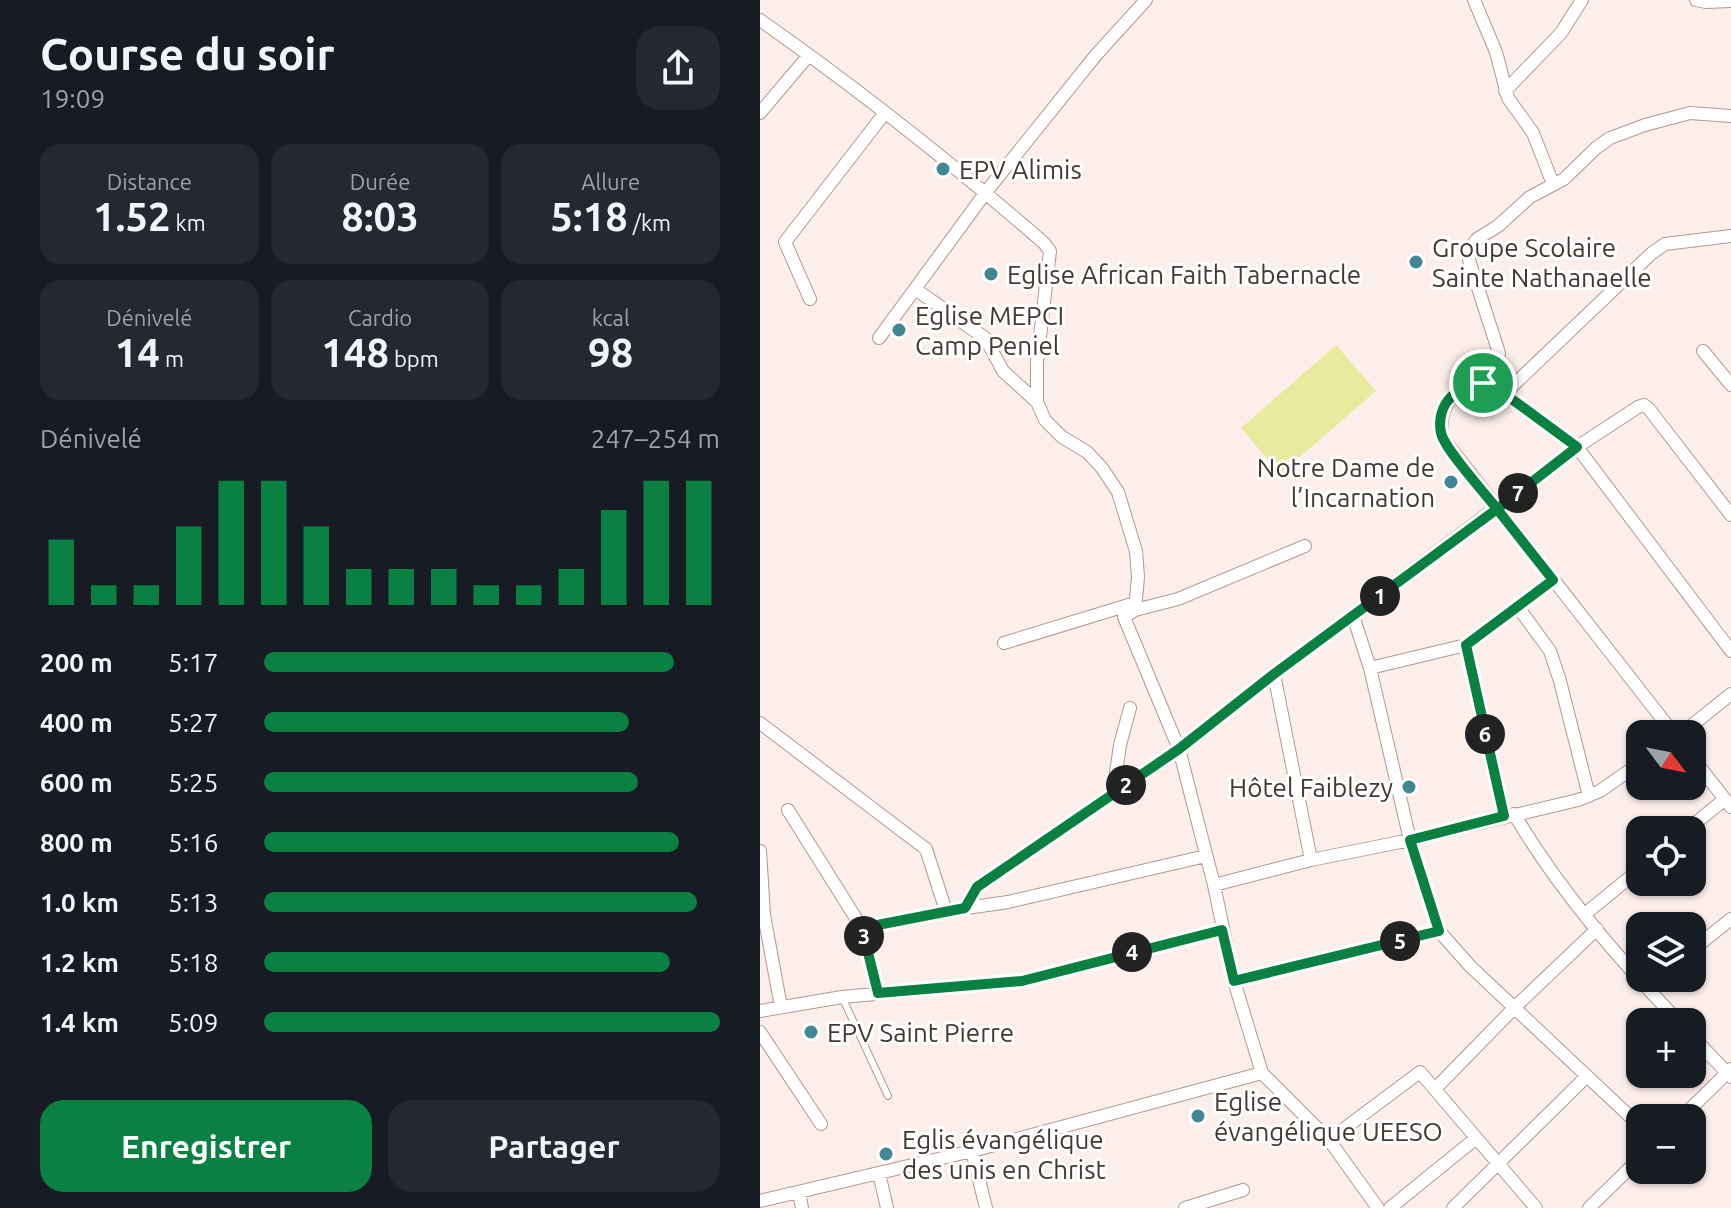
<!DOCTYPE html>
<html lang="fr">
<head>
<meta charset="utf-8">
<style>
	:root { --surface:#171b24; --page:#242831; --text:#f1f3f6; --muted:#9ea1a6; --accent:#0b8043 }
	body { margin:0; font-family:Ubuntu,sans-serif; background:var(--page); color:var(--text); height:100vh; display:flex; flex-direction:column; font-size:30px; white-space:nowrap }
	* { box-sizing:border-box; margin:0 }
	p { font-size:26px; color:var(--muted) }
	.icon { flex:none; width:44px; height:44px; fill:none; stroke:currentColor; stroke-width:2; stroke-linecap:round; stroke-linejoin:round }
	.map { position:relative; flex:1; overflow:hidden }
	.drawer { display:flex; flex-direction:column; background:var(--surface); width:760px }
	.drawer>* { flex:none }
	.needle { width:52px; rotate:122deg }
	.buttons { position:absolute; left:866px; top:720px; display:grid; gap:16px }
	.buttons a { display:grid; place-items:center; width:80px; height:80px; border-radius:16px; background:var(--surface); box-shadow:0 2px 6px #0004; font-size:40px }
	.pin { position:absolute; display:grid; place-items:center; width:68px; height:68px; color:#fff; margin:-34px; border:4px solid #fff; border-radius:50%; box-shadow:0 2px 8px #0007 }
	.km { position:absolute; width:40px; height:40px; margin:-20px; border-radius:50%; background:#222; color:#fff; font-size:22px; line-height:40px; text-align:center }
	.round { display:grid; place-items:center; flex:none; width:84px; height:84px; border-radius:24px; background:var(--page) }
	.summary { display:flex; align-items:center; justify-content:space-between; height:136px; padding:0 40px }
	h1 { font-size:44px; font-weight:700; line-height:60px }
	.stats { display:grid; grid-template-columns:repeat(3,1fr); gap:12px; height:136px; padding:8px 40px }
	.stats div { display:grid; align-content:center; border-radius:20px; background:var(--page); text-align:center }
	.stats b { font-size:40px; font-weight:700 }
	.stats small { font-size:22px; font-weight:400 }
	.stats p { font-size:22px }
	.chart { height:224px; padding:16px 40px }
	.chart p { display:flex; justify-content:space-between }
	.chart svg { width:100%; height:144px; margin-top:8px; stroke:var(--accent); stroke-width:6 }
	.action { display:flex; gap:16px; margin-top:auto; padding:16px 40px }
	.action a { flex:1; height:92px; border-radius:24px; background:var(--accent); color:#fff; font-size:32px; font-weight:700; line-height:92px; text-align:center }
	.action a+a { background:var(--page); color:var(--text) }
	ul { padding:0 40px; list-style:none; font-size:26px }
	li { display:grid; grid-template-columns:128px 96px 1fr; align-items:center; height:60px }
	li i { height:20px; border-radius:10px; background:var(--accent) }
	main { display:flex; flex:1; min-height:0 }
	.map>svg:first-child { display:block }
</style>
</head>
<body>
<main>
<section class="drawer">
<div class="summary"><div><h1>Course du soir</h1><p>19:09</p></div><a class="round"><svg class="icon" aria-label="share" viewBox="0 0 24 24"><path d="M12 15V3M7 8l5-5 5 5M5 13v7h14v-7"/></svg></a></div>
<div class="stats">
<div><p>Distance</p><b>1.52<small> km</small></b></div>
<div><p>Durée</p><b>8:03</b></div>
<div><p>Allure</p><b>5:18<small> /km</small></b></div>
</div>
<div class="stats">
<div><p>Dénivelé</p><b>14<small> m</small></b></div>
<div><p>Cardio</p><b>148<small> bpm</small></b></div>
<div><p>kcal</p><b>98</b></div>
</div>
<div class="chart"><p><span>Dénivelé</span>247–254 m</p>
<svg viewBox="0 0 160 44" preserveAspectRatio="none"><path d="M5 44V24M15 44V38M25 44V38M35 44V20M45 44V6M55 44V6M65 44V20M75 44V33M85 44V33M95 44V33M105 44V38M115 44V38M125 44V33M135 44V15M145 44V6M155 44V6"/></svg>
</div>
<ul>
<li><b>200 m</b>5:17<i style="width:90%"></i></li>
<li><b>400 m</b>5:27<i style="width:80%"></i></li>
<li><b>600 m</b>5:25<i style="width:82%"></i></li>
<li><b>800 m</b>5:16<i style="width:91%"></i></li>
<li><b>1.0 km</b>5:13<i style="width:95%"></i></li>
<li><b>1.2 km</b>5:18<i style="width:89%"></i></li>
<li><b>1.4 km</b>5:09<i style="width:100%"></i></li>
</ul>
<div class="action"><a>Enregistrer</a><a>Partager</a></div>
</section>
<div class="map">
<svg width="971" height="1208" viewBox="0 0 971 1208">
	<rect width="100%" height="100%" fill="#fcefeb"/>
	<!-- green -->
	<path fill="#eaea9f" d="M576 345 616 391 520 474 481 428Z"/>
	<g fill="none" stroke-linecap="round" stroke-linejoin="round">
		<defs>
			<path id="service" d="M82 997 128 1096"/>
			<path id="minor" d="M714 0 736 52 748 98 773 133 793 184
				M936 0 946 2 971 1
				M0 20C98 89 193 164 284 243L290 251 277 362V402
				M745 91 801 33 822 0
				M0 113 49 55
				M155 289 225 338 243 371 277 402 285 420 302 437 327 452 342 468 358 492 376 551 378 577 375 610
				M50 299 25 242 124 114
				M119 338 226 192 336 55 386 0
				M943 351 971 385
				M723 383 739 353 709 260 710 249 717 239 738 226 770 197 804 179 836 148 850 138 885 125 930 113 971 116
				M744 394 892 253 905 244 971 236
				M545 546 418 599 375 610 364 617 419 749 454 885 474 981 502 1073 569 1140 618 1208
				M758 607 790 651 800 681 829 796
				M244 643 375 603
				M706 645 744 816
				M610 668 706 645 793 580
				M514 674 551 860
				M0 723 166 849 186 911
				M914 734 682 437C678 407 693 387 723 383L753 400 817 447 971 651
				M921 734 971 694
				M932 757 971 807
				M353 794 360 745 370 708
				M28 810 102 928
				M754 814C799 890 858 958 919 1022
				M927 830 965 799
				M0 851 4 915 21 1007
				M454 885 551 860 650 840 818 800 840 791 880 763
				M205 908 217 887 419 749 514 674 817 447 878 407 884 405 889 409 971 515
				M825 914 880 869
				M679 931 710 966 880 1126
				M932 950 971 919
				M474 981 679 931 650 840 610 668 593 616
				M118 993 102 928 186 911 248 902 446 856
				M0 1011 82 997 262 981 462 930
				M0 1032 61 1124
				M932 1036 971 1077
				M675 1089 755 1007 837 929
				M921 1118 971 1069
				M569 1140 660 1072 776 1208
				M212 1151 226 1208
				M119 1173 127 1208
				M39 1192 42 1208
				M0 1201 212 1151 502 1073
				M425 1208 483 1190
				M630 1208 715 1139
				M693 1208 827 1076
				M829 1208 880 1158"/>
		</defs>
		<!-- service casing -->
		<use href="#service" stroke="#b4988f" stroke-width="8"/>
		<!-- minor casing -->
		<use href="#minor" stroke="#b4988f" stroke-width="14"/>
		<!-- service -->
		<use href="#service" stroke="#fff" stroke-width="6"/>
		<!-- minor -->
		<use href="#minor" stroke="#fff" stroke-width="12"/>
	</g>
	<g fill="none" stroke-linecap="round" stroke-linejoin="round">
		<defs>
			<path id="route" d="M723 383C708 385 695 390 686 403 680 413 679 423 681 433 685 450 725 493 737 509L514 674 419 749 217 887 205 908 102 928 118 993 262 981 462 930 474 981 679 931 650 840 744 816 706 645 793 580 737 509 817 447 753 400 723 383"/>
		</defs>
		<!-- route casing -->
		<use href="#route" stroke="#fff" stroke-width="16"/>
		<!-- route -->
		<use href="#route" stroke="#0b8043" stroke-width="10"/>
	</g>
	<!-- markers -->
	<g fill="#428795" stroke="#fff" stroke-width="3">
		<circle cx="183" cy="169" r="8"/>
		<circle cx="656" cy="262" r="8"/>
		<circle cx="231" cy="274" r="8"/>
		<circle cx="139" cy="330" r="8"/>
		<circle cx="691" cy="482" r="8"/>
		<circle cx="649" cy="787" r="8"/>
		<circle cx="51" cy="1032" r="8"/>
		<circle cx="438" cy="1116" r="8"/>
		<circle cx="126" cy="1154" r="8"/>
	</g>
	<g text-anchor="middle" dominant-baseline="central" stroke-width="6" stroke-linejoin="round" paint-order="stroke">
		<!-- poi labels -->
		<g font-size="26" fill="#443835" stroke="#fff" text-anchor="start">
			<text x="199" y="169">EPV Alimis</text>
			<text x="672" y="247">Groupe Scolaire<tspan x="672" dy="30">Sainte Nathanaelle</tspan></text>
			<text x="247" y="274">Eglise African Faith Tabernacle</text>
			<text x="155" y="315">Eglise MEPCI<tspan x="155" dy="30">Camp Peniel</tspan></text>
			<text x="675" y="467" text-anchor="end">Notre Dame de<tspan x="675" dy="30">l’Incarnation</tspan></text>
			<text x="633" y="787" text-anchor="end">Hôtel Faiblezy</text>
			<text x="67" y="1032">EPV Saint Pierre</text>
			<text x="454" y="1101">Eglise<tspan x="454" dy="30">évangélique UEESO</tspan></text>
			<text x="142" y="1139">Eglis évangélique<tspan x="142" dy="30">des unis en Christ</tspan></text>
		</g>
	</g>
</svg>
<div class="buttons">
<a><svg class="needle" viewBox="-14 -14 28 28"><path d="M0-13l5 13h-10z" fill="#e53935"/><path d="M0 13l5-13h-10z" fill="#9ea1a6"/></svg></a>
<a><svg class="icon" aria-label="locate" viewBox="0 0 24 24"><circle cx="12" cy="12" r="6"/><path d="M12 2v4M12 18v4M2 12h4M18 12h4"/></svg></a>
<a><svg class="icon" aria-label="layers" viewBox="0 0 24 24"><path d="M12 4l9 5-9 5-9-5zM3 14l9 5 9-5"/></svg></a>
<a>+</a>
<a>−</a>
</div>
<div class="pin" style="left:723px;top:383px;background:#1e9e55"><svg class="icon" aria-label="arrive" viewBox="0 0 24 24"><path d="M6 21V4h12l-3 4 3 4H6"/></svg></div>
<b class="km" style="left:620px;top:596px">1</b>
<b class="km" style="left:366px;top:785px">2</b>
<b class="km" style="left:104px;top:936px">3</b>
<b class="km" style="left:372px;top:952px">4</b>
<b class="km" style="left:640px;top:941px">5</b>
<b class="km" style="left:725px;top:734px">6</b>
<b class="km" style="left:758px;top:493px">7</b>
</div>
</main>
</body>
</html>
